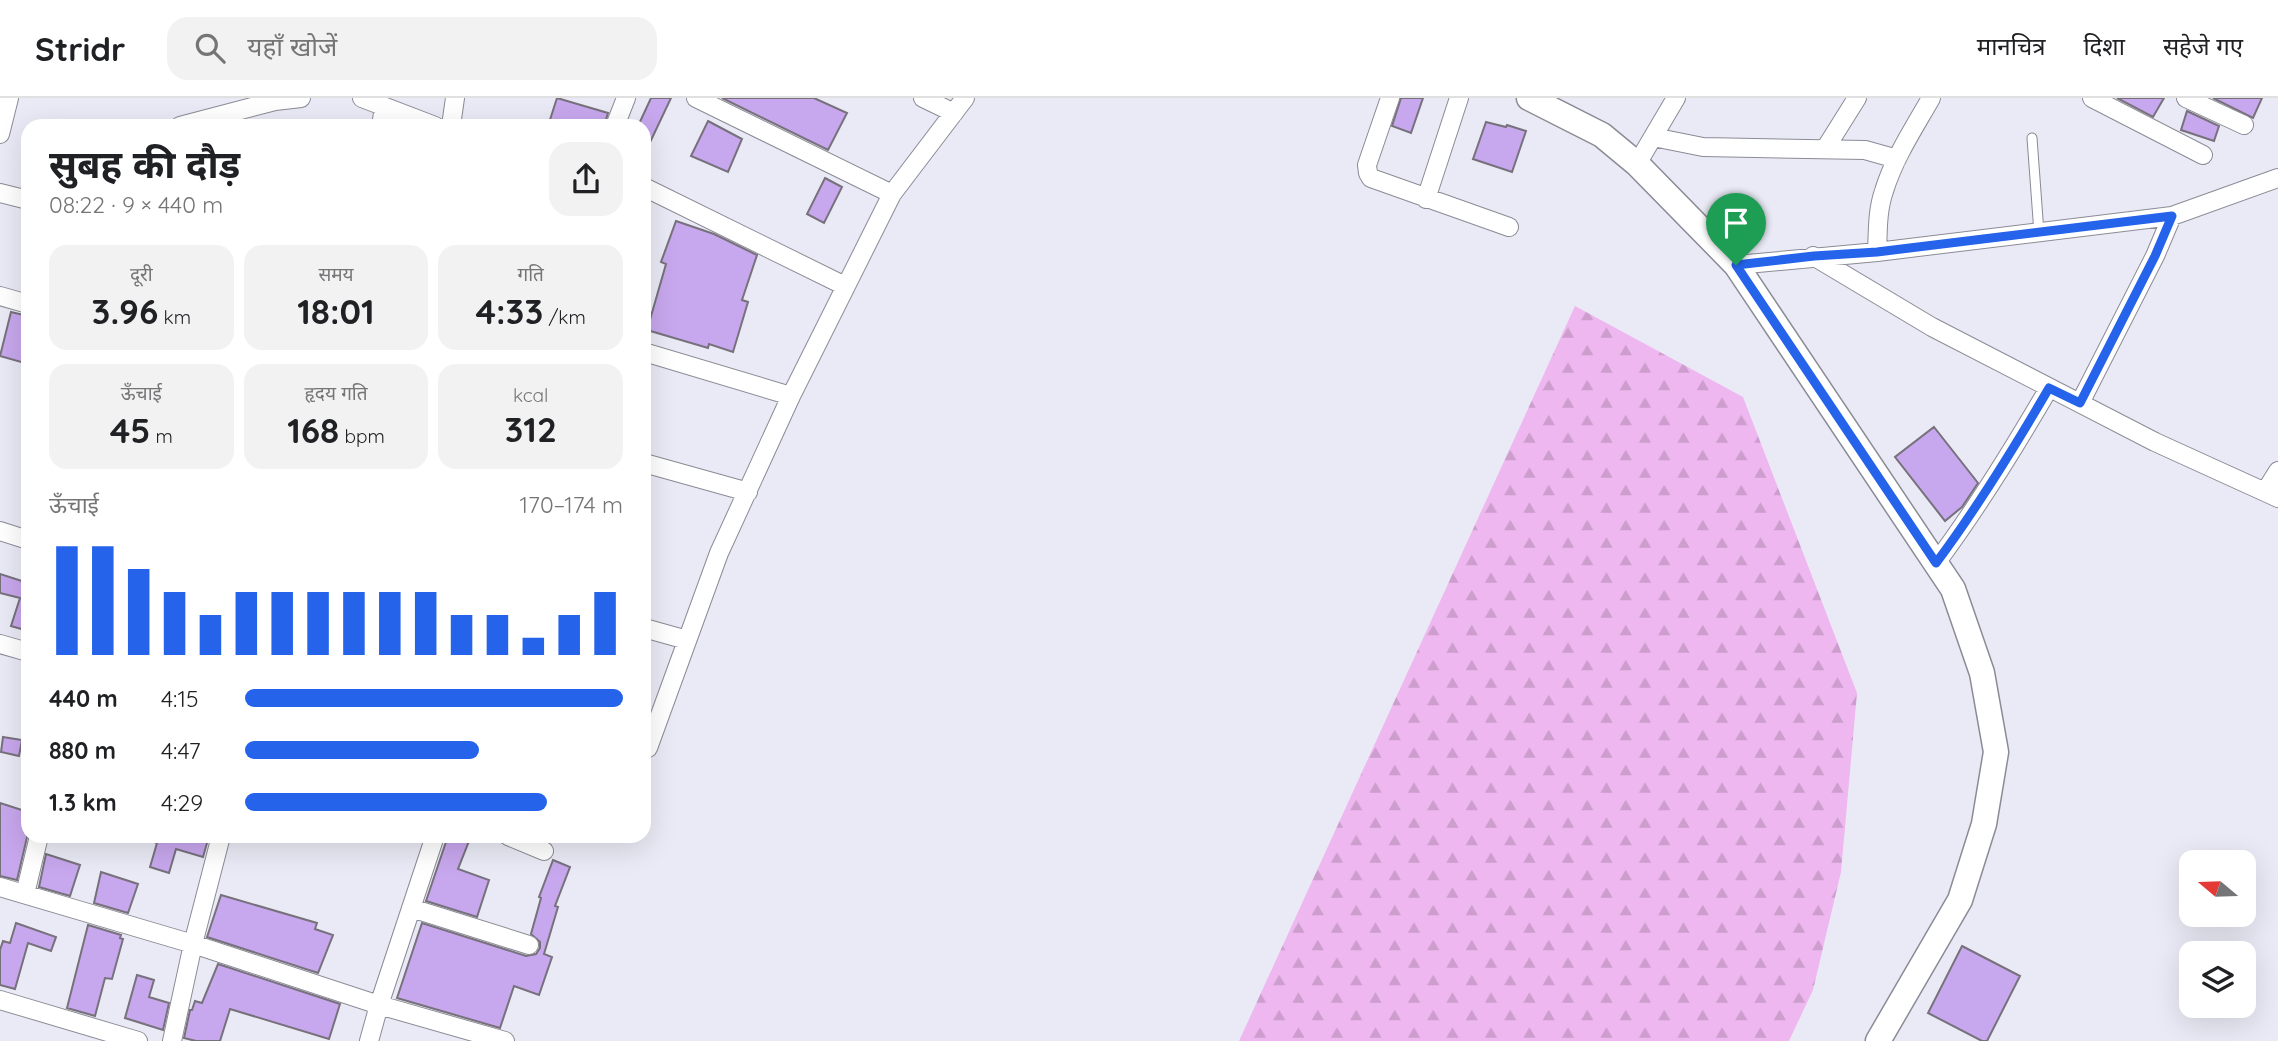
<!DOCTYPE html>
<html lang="hi">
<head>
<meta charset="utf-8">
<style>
	:root { --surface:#fff; --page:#f2f2f2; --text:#202124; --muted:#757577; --line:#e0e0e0; --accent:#2563eb }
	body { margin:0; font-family:Quicksand,"Noto Sans Devanagari",sans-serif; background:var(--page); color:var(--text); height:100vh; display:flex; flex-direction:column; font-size:26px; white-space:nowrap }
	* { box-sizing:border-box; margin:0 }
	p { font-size:23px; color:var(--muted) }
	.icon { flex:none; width:38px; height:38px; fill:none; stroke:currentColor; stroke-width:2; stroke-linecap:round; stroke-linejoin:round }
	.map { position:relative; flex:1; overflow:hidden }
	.panel { position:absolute; left:21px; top:21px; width:630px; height:724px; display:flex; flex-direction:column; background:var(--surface); border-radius:21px; box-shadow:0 7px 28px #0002 }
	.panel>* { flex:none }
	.needle { width:46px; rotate:289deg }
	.controls { position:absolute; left:2179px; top:752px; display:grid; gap:14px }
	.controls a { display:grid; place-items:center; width:77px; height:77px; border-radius:14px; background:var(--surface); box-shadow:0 7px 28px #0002; font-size:35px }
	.pin { position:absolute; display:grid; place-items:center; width:60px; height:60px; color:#fff; margin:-72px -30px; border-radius:50% 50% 50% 0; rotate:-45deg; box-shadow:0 0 7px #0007 }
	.pin .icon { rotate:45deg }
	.round { display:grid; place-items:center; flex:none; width:74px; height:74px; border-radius:21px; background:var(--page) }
	.summary { display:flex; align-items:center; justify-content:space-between; height:119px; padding:0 28px }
	h1 { font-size:38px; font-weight:700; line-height:52px }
	.stats { display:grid; grid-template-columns:repeat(3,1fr); gap:10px; height:119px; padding:7px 28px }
	.stats div { display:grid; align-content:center; border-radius:18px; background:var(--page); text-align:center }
	.stats b { font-size:35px; font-weight:700 }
	.stats small { font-size:19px; font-weight:400 }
	.stats p { font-size:19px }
	.chart { height:196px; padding:14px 28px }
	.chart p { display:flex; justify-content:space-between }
	.chart svg { width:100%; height:126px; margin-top:7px; stroke:var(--accent); stroke-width:6 }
	ul { padding:0 28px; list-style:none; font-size:23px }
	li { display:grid; grid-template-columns:112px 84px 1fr; align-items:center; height:52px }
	li i { height:18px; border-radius:9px; background:var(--accent) }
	header { display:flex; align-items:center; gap:42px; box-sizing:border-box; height:98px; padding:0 35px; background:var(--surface); border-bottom:2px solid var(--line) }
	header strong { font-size:33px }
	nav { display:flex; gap:38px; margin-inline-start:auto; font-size:24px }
	.search { width:490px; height:63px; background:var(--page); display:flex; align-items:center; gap:18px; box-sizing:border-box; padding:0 24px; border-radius:21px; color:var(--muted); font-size:26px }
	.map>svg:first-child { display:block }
</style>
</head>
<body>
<header>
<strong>Stridr</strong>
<div class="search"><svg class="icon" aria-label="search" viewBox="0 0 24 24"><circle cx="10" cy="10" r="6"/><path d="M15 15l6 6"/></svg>यहाँ खोजें</div>
<nav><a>मानचित्र</a><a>दिशा</a><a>सहेजे गए</a></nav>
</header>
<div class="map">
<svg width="2278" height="943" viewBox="0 0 2278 943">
	<defs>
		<pattern id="forest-firs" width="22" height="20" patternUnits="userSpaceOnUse" patternTransform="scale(1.75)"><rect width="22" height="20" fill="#efb7ef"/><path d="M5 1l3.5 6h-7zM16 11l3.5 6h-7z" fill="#cc9dcd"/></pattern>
	</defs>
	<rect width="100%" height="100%" fill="#eaeaf6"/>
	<!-- forest -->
	<path fill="url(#forest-firs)" d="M1575 208 1743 299 1857 595 1841 774 1813 892 1789 943H1239Z"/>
	<!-- building -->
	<path fill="#c7a7ed" stroke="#76717b" stroke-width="2" d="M557 0 608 15 604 28H548Z
		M651 0H671L644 57V28H638Z
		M722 0H814L847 15 828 52Z
		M1401 0H1423L1411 35 1392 28Z
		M2117 0H2164L2153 19Z
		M2213 0H2262L2253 20Z
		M2187 13 2219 28 2214 43 2181 32Z
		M708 23 742 41 728 74 691 58Z
		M1486 24 1506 29 1507 27 1526 33 1512 74 1473 61Z
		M825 80 842 89 824 125 807 116Z
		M676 123 714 136 757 157 742 202 748 204 733 254 709 246 708 250 647 232 666 166 661 164Z
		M11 214 28 218V266L0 258Z
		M1934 329 1978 385 1962 409 1945 423 1895 359Z
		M0 476 28 485V533L11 528 20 500 0 495Z
		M3 639 22 642 19 658 1 654Z
		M0 705 28 714V735L17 782 0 778Z
		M149 738H209L203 759 176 751 169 775 150 769 157 745 148 742Z
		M448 738H471L458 771 489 782 477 819 426 803Z
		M46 756 80 767 70 798 39 789Z
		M553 762 570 769 555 808 558 809 544 856 552 859 539 897 514 888 500 930 397 900 422 825 526 858 536 856 540 850V844L531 836 541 800 539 799Z
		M101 774 138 786 128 815 94 805Z
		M221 797 317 825 315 831 333 837 318 875 207 839Z
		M16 825 56 839 51 853 28 845 15 891 0 887V852L3 843 10 845Z
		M88 827 121 837 120 840 123 841 112 881 105 880 95 918 67 910Z
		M1962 848 2020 878 1987 943H1982L1928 915Z
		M218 866 340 906 329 941 230 911 220 943H196L184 940 190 912H192L195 903 202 905Z
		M137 877 154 882 149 899 169 905 163 932 125 920Z"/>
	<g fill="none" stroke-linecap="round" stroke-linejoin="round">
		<defs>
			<path id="lane" d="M2032 40 2039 135"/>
			<path id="street" d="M362 0 435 28
				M696 0 892 96
				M923 0 954 15
				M1390 0 1367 67 1368 75 1371 80 1509 129
				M2092 0 2203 57
				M2186 0 2244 27
				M180 28 275 3 301 0
				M381 28 384 9
				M451 28 455 0
				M615 28 626 0
				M0 36 9 0
				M1653 39 1703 49 1865 52 1897 61
				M1825 51 1857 0
				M1637 66 1676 0
				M644 89 845 188
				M0 95 28 102
				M1426 101 1459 0
				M1877 154C1878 134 1877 113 1884 93 1894 60 1914 30 1931 0
				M1813 158 1932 229 2155 344 2278 400
				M1736 167 1877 154 2172 118 2278 80
				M0 198 28 206
				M644 254 791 298
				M2080 305 2155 158 2172 118
				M644 365 748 394
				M2265 394 2278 373
				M0 433 28 442
				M1936 465C1978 409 2014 350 2049 290
				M644 530 687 542
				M0 546 28 554
				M648 650 719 455 791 298 892 96 965 0
				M508 738 544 753
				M0 789 193 846 379 907 505 943
				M25 796 39 738
				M411 810 529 847
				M0 902 138 943
				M172 943 193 846 221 738
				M369 943 379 907 435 738"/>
			<path id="secondary" d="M1529 0 1602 37 1637 66 1736 167 1953 491 1982 575 1996 654 1984 726 1960 802 1878 943"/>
		</defs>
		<!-- lane casing -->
		<use href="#lane" stroke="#8b8b96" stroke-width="11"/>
		<!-- street casing -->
		<use href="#street" stroke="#8b8b96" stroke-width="20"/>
		<!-- secondary casing -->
		<use href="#secondary" stroke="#8b8b96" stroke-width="27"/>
		<!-- lane -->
		<use href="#lane" stroke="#fff" stroke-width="9"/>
		<!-- street -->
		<use href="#street" stroke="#fff" stroke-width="18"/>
		<!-- secondary -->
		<use href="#secondary" stroke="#fff" stroke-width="24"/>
	</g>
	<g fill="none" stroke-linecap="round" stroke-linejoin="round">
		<defs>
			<path id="route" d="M2172 118 2155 158 2080 305 2049 290C2014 350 1978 409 1936 465L1736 167 1814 158 1877 154Z"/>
		</defs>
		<!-- route casing -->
		<use href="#route" stroke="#fff" stroke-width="14"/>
		<!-- route -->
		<use href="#route" stroke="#2563eb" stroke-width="9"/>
	</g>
</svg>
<div class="controls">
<a><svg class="needle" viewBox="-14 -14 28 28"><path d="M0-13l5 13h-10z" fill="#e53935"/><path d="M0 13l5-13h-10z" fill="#757577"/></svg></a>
<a><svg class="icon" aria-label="layers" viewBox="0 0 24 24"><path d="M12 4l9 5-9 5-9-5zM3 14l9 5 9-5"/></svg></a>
</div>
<div class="pin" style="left:1736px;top:167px;background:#1e9e55"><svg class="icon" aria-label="arrive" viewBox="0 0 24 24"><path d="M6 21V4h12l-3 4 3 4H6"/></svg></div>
<section class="panel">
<div class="summary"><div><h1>सुबह की दौड़</h1><p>08:22 · 9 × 440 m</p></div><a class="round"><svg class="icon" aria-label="share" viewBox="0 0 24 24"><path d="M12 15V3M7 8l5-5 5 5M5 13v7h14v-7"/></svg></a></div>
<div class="stats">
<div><p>दूरी</p><b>3.96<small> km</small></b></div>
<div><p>समय</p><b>18:01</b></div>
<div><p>गति</p><b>4:33<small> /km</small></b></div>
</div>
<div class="stats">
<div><p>ऊँचाई</p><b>45<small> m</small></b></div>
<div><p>हृदय गति</p><b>168<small> bpm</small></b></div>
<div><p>kcal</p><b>312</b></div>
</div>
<div class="chart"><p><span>ऊँचाई</span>170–174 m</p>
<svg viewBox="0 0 160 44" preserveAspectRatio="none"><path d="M5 44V6M15 44V6M25 44V14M35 44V22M45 44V30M55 44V22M65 44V22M75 44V22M85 44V22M95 44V22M105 44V22M115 44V30M125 44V30M135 44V38M145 44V30M155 44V22"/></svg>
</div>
<ul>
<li><b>440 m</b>4:15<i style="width:100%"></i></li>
<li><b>880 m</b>4:47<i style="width:62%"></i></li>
<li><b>1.3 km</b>4:29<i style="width:80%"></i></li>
</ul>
</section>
</div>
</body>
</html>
